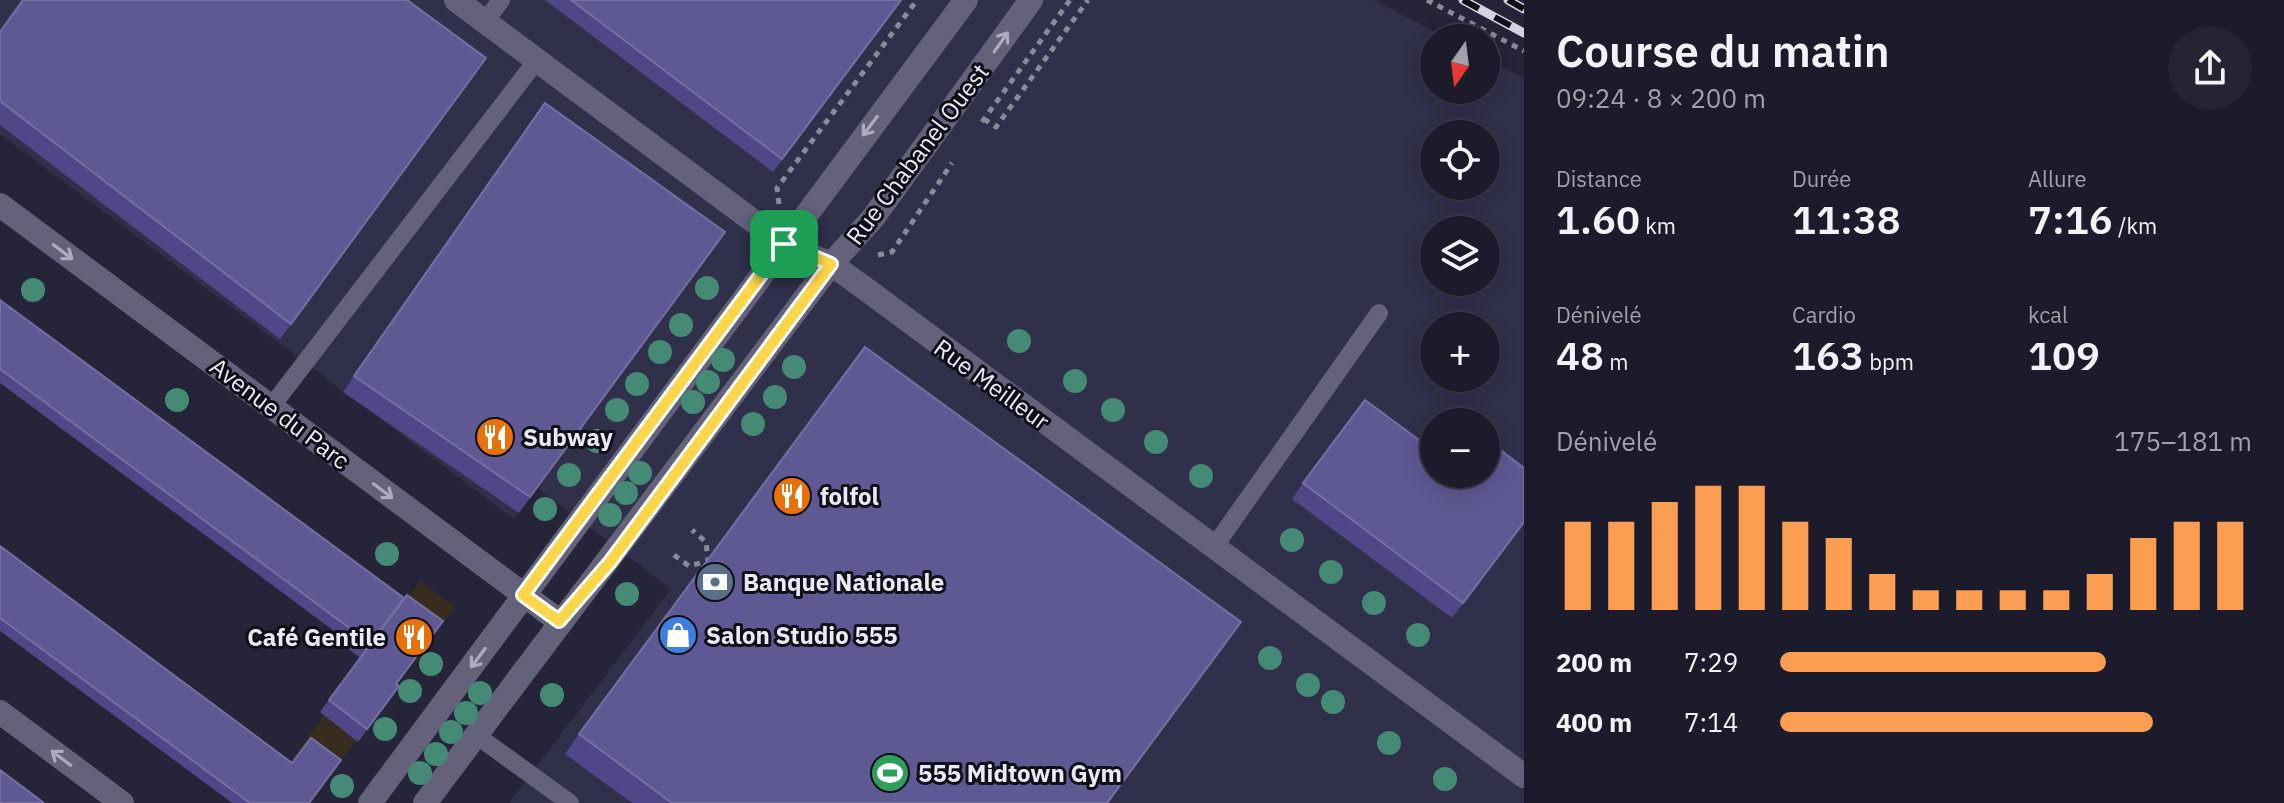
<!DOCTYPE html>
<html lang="fr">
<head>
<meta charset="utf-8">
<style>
	:root { --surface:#1c1b2b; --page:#252433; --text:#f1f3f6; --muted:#a0a1a9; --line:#3a3947; --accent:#fb9e51 }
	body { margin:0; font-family:"IBM Plex Sans",sans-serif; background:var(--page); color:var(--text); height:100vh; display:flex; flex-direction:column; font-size:30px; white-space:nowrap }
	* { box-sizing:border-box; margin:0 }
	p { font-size:26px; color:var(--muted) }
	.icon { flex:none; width:44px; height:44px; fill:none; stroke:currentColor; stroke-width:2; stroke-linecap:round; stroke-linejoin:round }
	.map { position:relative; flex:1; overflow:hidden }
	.side { display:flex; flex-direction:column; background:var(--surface); width:760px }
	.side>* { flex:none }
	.needle { width:52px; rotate:194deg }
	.tools { position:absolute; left:1420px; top:24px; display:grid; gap:16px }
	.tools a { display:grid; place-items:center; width:80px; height:80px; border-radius:50%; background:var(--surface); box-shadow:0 4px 20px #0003,0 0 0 2px var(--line); font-size:40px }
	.pin { position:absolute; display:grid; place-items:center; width:68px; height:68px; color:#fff; margin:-34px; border-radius:16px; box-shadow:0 4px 12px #0006 }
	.round { display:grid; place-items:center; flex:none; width:84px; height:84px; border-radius:42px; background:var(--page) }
	.head { display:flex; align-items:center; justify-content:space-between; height:136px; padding:0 32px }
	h1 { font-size:44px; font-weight:600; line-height:60px }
	.figures { display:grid; grid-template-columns:repeat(3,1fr); gap:12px; height:136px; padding:8px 32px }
	.figures div { display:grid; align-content:center }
	.figures b { font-size:40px; font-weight:600 }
	.figures small { font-size:22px; font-weight:400 }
	.figures p { font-size:22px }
	.chart { height:224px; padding:16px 32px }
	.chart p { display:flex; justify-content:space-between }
	.chart svg { width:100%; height:144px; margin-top:8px; stroke:var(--accent); stroke-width:6 }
	ul { padding:0 32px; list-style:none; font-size:26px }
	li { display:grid; grid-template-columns:128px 96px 1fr; align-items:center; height:60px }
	li i { height:20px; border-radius:10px; background:var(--accent) }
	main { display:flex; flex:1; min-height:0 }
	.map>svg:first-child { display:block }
</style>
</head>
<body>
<main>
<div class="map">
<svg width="1524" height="803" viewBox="0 0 1524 803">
	<rect width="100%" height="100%" fill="#252439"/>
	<!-- commercial -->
	<path fill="#382c1e" d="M420 581 455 607 309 803H261Z"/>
	<!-- built -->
	<path fill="#31304a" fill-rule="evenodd" d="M0 0H1374L1447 38H1434V90H1486V58L1524 78V803H509L671 589 536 487 514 519 0 134ZM1434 134H1486V186H1434ZM1434 230H1486V282H1434ZM1434 326H1486V378H1434ZM1434 422H1486V474H1434Z"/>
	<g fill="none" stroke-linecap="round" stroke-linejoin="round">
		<!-- path -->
		<path stroke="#8a8a9b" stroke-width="5" stroke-dasharray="6 6" stroke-linecap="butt" d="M1427 0 1524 51
			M984 119 996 127 1088 0
			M982 122 1070 0
			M779 204 777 188 917 0
			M878 255 892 252 952 163
			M674 555 689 566 708 561 706 542 692 530"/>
		<!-- service -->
		<path stroke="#63627a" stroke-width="18" d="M485 22 501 0
			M271 407 537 60
			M1214 547 1379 313
			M476 735 570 803"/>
		<!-- minor -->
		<path stroke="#63627a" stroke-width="24" d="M0 712 122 803"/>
		<!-- tertiary -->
		<path stroke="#63627a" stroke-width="24" d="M456 0 784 244 831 264 863 287 1524 776
			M0 205 559 621
			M370 803 966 0
			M425 803 831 264 873 218 1031 0"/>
		<defs>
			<path id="rail" d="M1463 0 1524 33
				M1508 0 1524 9"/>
		</defs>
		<!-- rail casing -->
		<use href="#rail" stroke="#d2d2e1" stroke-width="9"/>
		<!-- rail -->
		<use href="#rail" stroke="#0f0f18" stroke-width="6" stroke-dasharray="18" stroke-linecap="butt"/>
	</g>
	<!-- trees -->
	<g fill="#448a75">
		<circle cx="707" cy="288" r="12"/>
		<circle cx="33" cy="290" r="12"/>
		<circle cx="681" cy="325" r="12"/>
		<circle cx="1019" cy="341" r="12"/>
		<circle cx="660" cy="352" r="12"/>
		<circle cx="723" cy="360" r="12"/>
		<circle cx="794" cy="367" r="12"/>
		<circle cx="1075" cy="381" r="12"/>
		<circle cx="708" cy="382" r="12"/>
		<circle cx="637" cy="384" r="12"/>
		<circle cx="775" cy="397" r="12"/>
		<circle cx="177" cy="400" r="12"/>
		<circle cx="693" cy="402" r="12"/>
		<circle cx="617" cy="410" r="12"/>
		<circle cx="1113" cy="410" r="12"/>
		<circle cx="753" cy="424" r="12"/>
		<circle cx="597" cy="441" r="12"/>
		<circle cx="1156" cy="442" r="12"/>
		<circle cx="640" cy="473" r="12"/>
		<circle cx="569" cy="475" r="12"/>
		<circle cx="1201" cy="476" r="12"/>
		<circle cx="626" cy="493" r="12"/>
		<circle cx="545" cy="509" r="12"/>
		<circle cx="610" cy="515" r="12"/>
		<circle cx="1292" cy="540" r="12"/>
		<circle cx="387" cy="554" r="12"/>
		<circle cx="1331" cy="572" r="12"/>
		<circle cx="627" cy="594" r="12"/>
		<circle cx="1374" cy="603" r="12"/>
		<circle cx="1418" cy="635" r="12"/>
		<circle cx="1270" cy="658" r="12"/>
		<circle cx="431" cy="664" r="12"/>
		<circle cx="1308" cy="685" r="12"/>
		<circle cx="410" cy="691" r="12"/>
		<circle cx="480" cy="693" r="12"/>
		<circle cx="552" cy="695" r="12"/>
		<circle cx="1333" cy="702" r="12"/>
		<circle cx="466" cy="713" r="12"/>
		<circle cx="385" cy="729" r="12"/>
		<circle cx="451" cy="732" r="12"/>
		<circle cx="1389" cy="743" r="12"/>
		<circle cx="436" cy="754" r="12"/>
		<circle cx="420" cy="773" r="12"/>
		<circle cx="1445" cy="779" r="12"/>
		<circle cx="342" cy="786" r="12"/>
	</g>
	<!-- wall -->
	<path fill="#4f4787" d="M545 0H902L773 172Z
		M0 32 475 74 280 339 0 125Z
		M545 103 725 232 519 513 343 392Z
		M0 300 404 598 397 684 399 686 358 742 320 712 360 658 346 647 349 642 0 383Z
		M1303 483 1524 523 1452 618 1292 499Z
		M0 546 310 803H232L0 631Z
		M1241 622 1108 803H632L565 754 579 734Z"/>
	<!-- building -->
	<path fill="#5f5993" stroke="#756fa3" stroke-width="2" d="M23 0H407L486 58 291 324 0 101V32Z
		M571 0H901L782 159Z
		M545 103 725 232 530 497 354 376Z
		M0 300 404 598 366 649 352 638 356 633 0 369Z
		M865 347 1241 622 1107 803H672L579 734Z
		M1365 400 1434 451V474H1486V439L1524 468V522L1463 603 1303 483Z
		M0 546 292 763 311 738 341 760 309 803H250L0 618Z
		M407 595 443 621 396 684 399 686 367 729 329 700Z
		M0 770 44 803H0Z"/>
	<!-- one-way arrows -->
	<defs><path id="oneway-shaft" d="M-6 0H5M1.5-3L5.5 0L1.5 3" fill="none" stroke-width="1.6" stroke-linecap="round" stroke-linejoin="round" transform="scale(2)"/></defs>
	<g stroke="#adacbf">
		<use href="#oneway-shaft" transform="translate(1001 42) rotate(-55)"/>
		<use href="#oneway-shaft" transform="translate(870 126) rotate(127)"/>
		<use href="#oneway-shaft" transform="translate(63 252) rotate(37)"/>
		<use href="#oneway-shaft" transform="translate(383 491) rotate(37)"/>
		<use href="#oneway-shaft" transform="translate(478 658) rotate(127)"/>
		<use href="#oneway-shaft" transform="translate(61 758) rotate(-143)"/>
	</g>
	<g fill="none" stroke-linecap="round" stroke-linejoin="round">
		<defs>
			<path id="route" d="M784 244 831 264 610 562 559 621 523 595Z"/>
		</defs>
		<!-- route casing -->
		<use href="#route" stroke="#fff" stroke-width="16"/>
		<!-- route -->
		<use href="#route" stroke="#ffd54a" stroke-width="10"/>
	</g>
	<!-- icons -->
	<defs>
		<symbol id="restaurant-disc" viewBox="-11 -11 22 22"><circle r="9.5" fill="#e8710a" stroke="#0f0f18"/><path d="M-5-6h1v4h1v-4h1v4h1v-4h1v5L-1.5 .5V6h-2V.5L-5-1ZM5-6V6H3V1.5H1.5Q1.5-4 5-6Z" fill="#fff"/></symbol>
		<symbol id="bank-disc" viewBox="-11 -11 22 22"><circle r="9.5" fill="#5c6f8a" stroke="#0f0f18"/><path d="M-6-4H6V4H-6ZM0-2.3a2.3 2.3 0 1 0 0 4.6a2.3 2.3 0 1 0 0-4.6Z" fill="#fff"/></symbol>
		<symbol id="shop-disc" viewBox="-11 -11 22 22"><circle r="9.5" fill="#3f7fe0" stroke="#0f0f18"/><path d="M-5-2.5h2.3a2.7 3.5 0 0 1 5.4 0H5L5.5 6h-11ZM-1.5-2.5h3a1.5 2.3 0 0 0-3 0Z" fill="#fff"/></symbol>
		<symbol id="stadium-disc" viewBox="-11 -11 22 22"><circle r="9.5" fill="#2e9e5b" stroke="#0f0f18"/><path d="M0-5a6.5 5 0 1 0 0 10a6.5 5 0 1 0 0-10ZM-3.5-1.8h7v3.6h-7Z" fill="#fff"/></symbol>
	</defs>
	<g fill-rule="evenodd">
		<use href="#restaurant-disc" x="473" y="415" width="44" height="44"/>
		<use href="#restaurant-disc" x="770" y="474" width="44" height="44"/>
		<use href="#bank-disc" x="693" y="560" width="44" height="44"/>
		<use href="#shop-disc" x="656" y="613" width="44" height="44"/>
		<use href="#restaurant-disc" x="392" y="615" width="44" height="44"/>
		<use href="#stadium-disc" x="868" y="751" width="44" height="44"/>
	</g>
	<g text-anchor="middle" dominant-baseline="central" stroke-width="6" stroke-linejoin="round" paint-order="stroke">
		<!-- street labels -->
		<g font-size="24" fill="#e9e9f7" stroke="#0f0f18">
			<text transform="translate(917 154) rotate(-53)">Rue Chabanel Ouest</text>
			<text transform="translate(992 384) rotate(36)">Rue Meilleur</text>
			<text transform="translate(280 413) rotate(37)">Avenue du Parc</text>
		</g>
		<!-- poi labels -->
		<g font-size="24" font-weight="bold" fill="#e9e9f7" stroke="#0f0f18" text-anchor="start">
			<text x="523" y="437">Subway</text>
			<text x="820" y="496">folfol</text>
			<text x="743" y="582">Banque Nationale</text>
			<text x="706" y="635">Salon Studio 555</text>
			<text x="386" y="637" text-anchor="end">Café Gentile</text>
			<text x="918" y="773">555 Midtown Gym</text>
		</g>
	</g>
</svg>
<div class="tools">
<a><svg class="needle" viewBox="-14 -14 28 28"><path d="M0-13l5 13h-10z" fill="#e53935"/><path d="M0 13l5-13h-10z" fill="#a0a1a9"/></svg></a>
<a><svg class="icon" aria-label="locate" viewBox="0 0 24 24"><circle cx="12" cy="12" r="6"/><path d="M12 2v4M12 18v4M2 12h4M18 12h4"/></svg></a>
<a><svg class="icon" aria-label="layers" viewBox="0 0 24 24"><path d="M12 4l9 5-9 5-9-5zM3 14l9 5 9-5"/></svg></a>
<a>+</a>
<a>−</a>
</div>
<div class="pin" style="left:784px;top:244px;background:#1e9e55"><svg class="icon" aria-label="arrive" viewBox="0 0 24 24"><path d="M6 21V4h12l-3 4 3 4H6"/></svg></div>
</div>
<section class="side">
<div class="head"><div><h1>Course du matin</h1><p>09:24 · 8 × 200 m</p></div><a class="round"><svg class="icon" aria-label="share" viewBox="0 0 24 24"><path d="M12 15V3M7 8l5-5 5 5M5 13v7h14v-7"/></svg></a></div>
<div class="figures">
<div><p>Distance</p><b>1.60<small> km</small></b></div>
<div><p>Durée</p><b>11:38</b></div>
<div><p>Allure</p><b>7:16<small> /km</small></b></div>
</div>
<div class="figures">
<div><p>Dénivelé</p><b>48<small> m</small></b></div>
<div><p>Cardio</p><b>163<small> bpm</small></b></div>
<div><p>kcal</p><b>109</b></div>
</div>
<div class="chart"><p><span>Dénivelé</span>175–181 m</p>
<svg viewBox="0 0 160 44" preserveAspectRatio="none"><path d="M5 44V17M15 44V17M25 44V11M35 44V6M45 44V6M55 44V17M65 44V22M75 44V33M85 44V38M95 44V38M105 44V38M115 44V38M125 44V33M135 44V22M145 44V17M155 44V17"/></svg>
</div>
<ul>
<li><b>200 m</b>7:29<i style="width:69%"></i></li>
<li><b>400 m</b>7:14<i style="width:79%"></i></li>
</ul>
</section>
</main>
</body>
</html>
